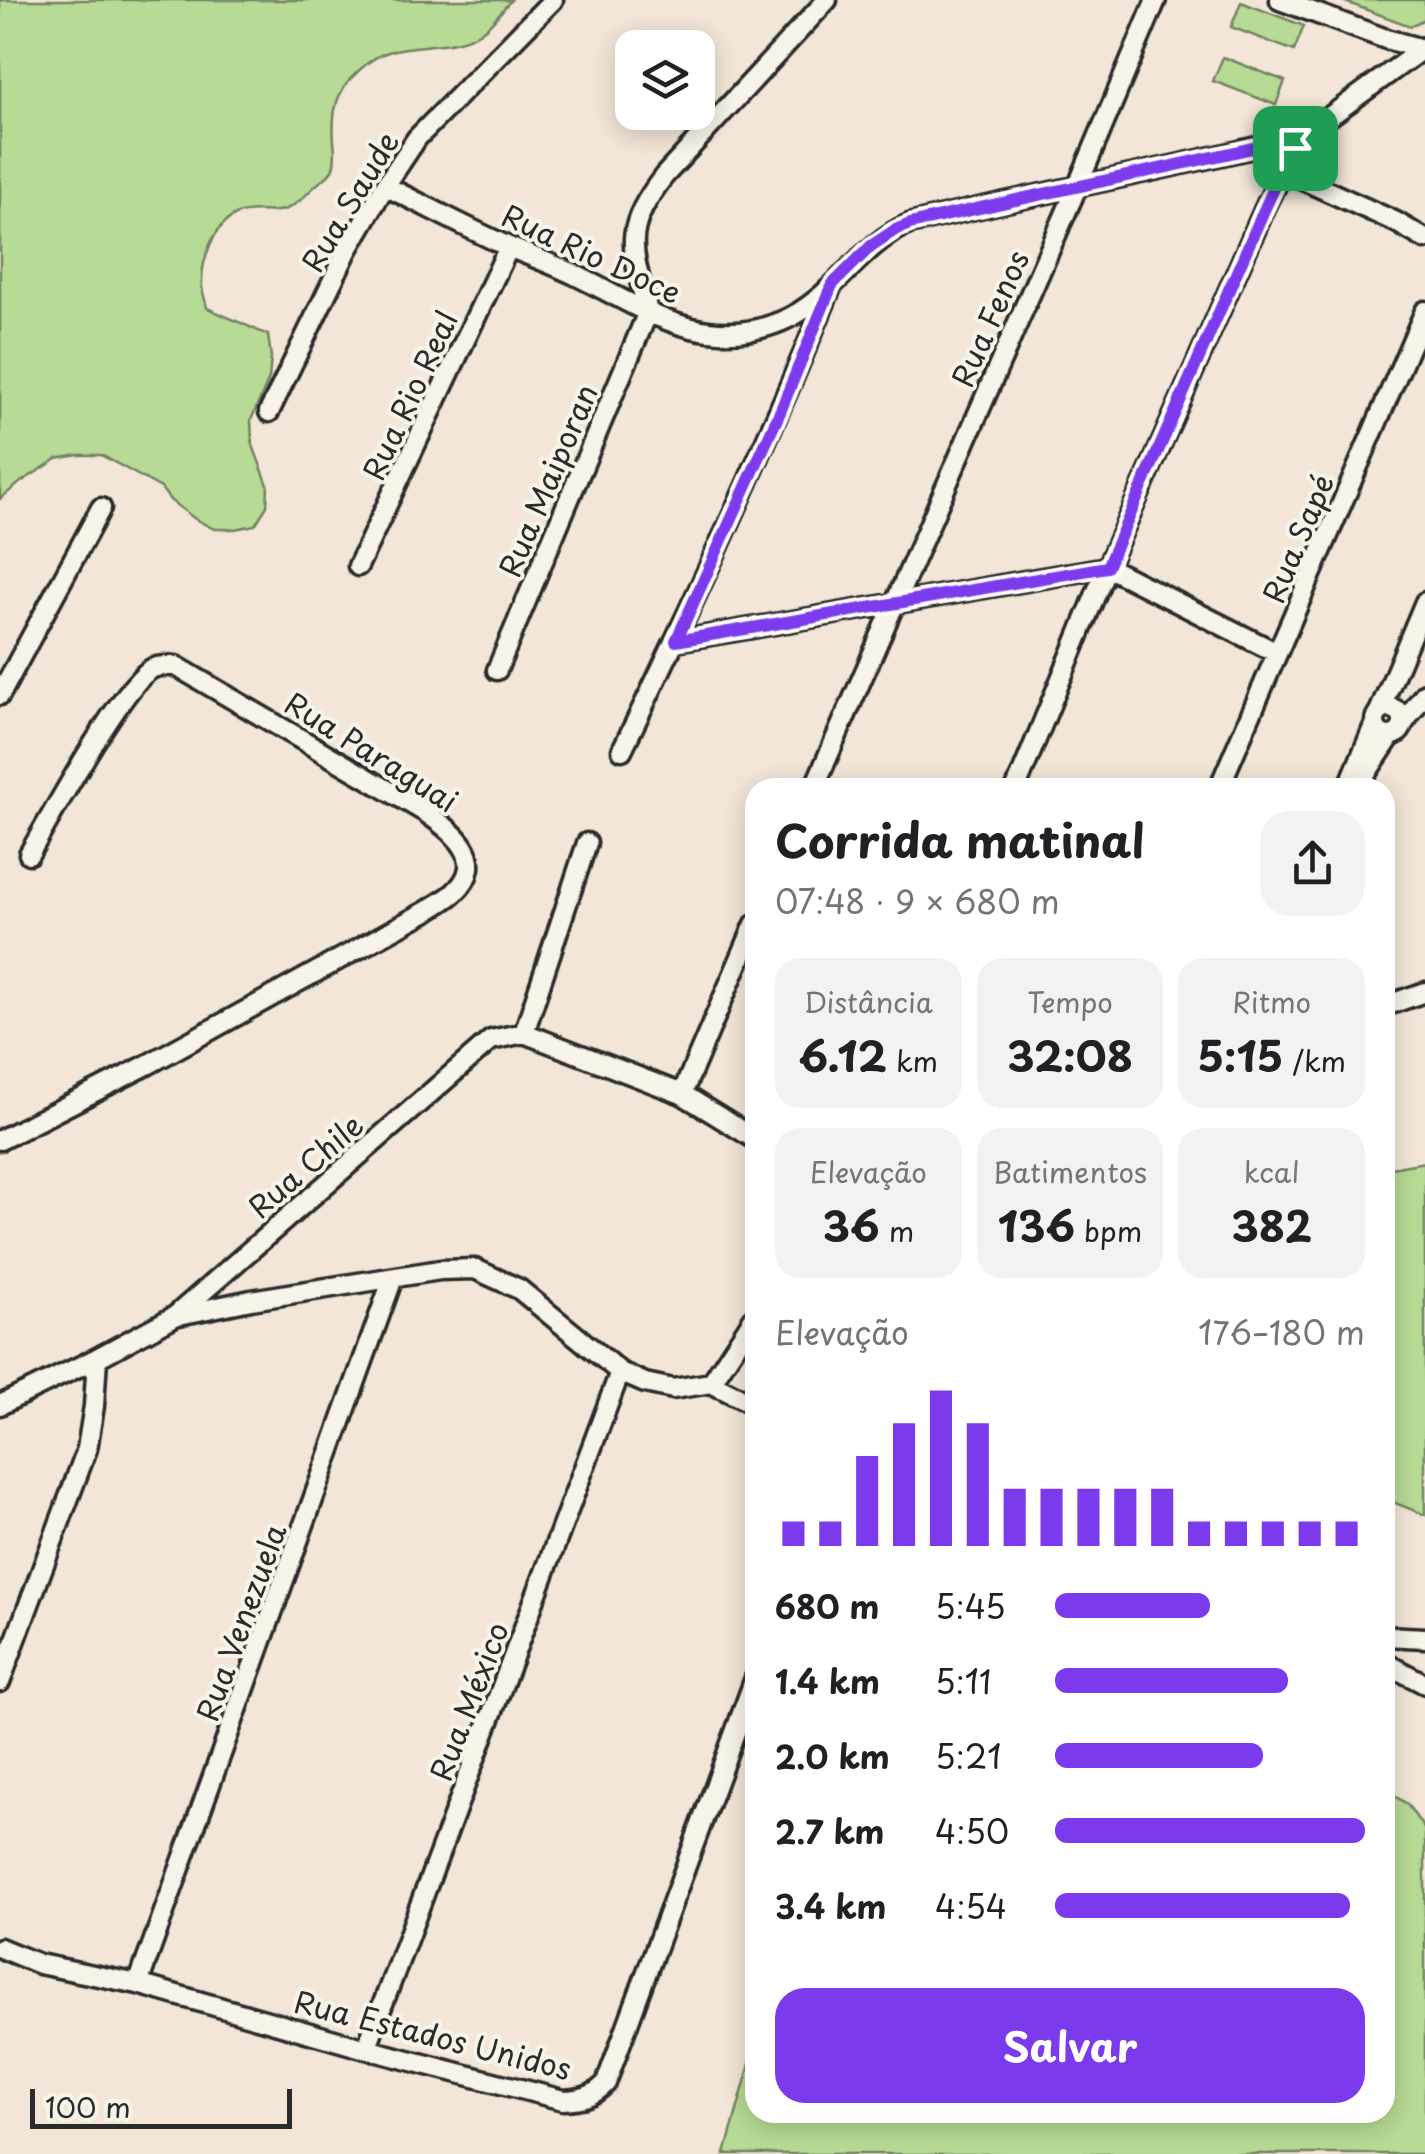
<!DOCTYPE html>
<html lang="pt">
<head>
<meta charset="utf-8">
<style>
	:root { --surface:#fff; --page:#f2f2f2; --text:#202124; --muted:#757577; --accent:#7c3aed }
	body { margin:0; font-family:"Playpen Sans",sans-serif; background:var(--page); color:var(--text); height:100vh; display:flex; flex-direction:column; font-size:38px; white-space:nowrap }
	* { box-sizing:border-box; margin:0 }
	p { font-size:32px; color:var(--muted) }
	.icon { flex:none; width:55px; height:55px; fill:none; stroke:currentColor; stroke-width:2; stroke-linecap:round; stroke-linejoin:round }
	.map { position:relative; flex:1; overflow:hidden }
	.sheet { position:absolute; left:745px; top:778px; width:650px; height:1345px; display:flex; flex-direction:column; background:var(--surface); border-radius:30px; box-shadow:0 5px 25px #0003 }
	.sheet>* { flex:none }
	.buttons { position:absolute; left:615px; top:30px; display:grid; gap:20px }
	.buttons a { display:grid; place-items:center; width:100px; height:100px; border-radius:20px; background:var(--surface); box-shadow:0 5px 25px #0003; font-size:50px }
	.scale { position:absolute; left:30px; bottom:25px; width:262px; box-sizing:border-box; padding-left:10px; border:5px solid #2b2b2b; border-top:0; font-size:28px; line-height:35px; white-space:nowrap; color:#2b2b2b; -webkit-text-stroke:8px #f7f3e8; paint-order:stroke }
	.pin { position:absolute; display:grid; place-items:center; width:85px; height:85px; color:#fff; margin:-42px; border-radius:20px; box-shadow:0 5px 15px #0006 }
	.round { display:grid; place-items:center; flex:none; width:105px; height:105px; border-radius:30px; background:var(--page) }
	.head { display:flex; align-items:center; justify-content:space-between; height:170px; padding:0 30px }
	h1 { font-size:45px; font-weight:700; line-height:75px }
	.stats { display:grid; grid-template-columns:repeat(3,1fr); gap:15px; height:170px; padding:10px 30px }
	.stats div { display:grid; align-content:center; border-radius:25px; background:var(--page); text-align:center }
	.stats b { font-size:42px; font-weight:700 }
	.stats small { font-size:28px; font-weight:400 }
	.stats p { font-size:28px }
	.chart { height:280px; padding:20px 30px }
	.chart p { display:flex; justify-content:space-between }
	.chart svg { width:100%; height:180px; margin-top:10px; stroke:var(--accent); stroke-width:6 }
	.cta { display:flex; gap:20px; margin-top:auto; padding:20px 30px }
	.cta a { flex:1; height:115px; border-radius:30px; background:var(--accent); color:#fff; font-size:40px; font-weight:700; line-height:115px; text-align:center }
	ul { padding:0 30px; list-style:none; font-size:32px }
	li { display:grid; grid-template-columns:160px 120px 1fr; align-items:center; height:75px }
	li i { height:25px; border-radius:12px; background:var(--accent) }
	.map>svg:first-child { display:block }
</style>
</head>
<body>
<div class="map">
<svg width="1425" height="2154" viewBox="0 0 1425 2154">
	<rect width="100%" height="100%" fill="#f3e6d8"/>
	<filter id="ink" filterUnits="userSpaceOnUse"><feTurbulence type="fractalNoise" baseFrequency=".01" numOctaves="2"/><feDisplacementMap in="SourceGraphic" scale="20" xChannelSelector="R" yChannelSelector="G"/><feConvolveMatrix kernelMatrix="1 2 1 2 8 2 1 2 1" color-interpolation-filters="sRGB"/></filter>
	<g filter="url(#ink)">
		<!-- green -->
		<path fill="#b7da94" stroke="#718260" stroke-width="2.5" d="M0 0H511C500 12 493 24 479 33 445 53 401 38 369 62 339 85 331 104 334 141 335 149 336 164 331 172 328 177 319 182 314 187 305 196 296 206 284 210 270 214 252 208 238 214 213 225 201 260 202 286 202 293 206 301 207 308L268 335 271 357 269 379 251 420 252 443 268 485 267 506 255 525 235 529H214L195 519 170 500 161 488 101 455H78L57 459 21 482 0 499Z
			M1340 0H1425V19L1410 26Z
			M1241 2 1304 26 1294 51 1231 27Z
			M1223 57 1285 81 1276 105 1213 81Z
			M1425 1162V1515L1385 1499V1169Z
			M1385 1790 1407 1804 1425 1830V2154H725L755 2046V2112H1385Z"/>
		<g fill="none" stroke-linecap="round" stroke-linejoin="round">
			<defs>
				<path id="minor" d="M1280 0 1386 39 1422 49
					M1283 171 1396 222 1425 239
					M385 186C426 206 467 228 509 247 530 256 552 264 573 274 611 292 650 318 692 328 722 335 754 333 782 321 833 300 858 245 909 224 1040 193 1172 168 1303 136
					M269 412 347 251 385 186 417 138 553 0
					M358 566 509 247
					M676 641 1107 567 1277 653
					M497 670 648 312C632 248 621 232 664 176L827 0
					M0 695 101 508
					M1375 722a14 14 0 1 1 28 0a14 14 0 1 1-28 0Z
					M1379 712 1425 602
					M1403 724 1425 693
					M622 750C696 599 766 446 830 290
					M1357 787 1391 736
					M814 788 1078 185 1156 0
					M1016 788 1107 567 1265 208 1283 171 1303 136 1425 47
					M1219 788 1425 311
					M1348 788 1375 723
					M1385 1006 1425 992
					M524 1033 587 843
					M682 1094 755 924
					M0 1140 147 1065 427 911C436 905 446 900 454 893 491 859 452 831 425 812L176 666C169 666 160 665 153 668 124 681 50 819 29 854
					M179 1315 251 1300 440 1270 475 1269 519 1289 620 1372 645 1383 673 1389 711 1383 755 1316
					M711 1383 755 1405
					M0 1405 97 1358 175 1316 491 1040 524 1033 682 1094 755 1139
					M1385 1636 1425 1638
					M1385 1663 1425 1684
					M0 1682 87 1449 94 1406 97 1358
					M0 1948 39 1964 138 1984 366 2049 563 2100C582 2099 593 2097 606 2083L755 1678
					M138 1984 393 1278
					M366 2049 620 1372"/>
			</defs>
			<!-- minor casing -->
			<use href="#minor" stroke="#2b2b2b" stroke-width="25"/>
			<!-- minor -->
			<use href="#minor" stroke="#f7f3e8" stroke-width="18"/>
		</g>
	</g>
	<g fill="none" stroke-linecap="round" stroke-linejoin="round" filter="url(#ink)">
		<defs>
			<path id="route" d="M1303 136 1282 171 1265 208 1107 567 676 641 780 412 832 285 871 246 895 230 910 224C1040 193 1172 168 1303 136Z"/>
		</defs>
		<!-- route casing -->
		<use href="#route" stroke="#fff" stroke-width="20"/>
		<!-- route -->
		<use href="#route" stroke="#7c3aed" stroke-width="12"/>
	</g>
	<g text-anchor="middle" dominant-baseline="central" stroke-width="8" stroke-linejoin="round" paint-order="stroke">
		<!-- street labels -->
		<g font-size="30" fill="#2b2b2b" stroke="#f7f3e8">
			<text transform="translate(349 201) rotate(-59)">Rua Saude</text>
			<text transform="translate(592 253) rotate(25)">Rua Rio Doce</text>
			<text transform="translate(989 318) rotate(-66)">Rua Fenos</text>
			<text transform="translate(409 395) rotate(-65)">Rua Rio Real</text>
			<text transform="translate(547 480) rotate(-67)">Rua Maiporan</text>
			<text transform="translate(1297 538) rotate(-67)">Rua Sapé</text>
			<text transform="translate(372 751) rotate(32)">Rua Paraguai</text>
			<text transform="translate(305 1165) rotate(-41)">Rua Chile</text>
			<text transform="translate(240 1622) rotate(-70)">Rua Venezuela</text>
			<text transform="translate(468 1701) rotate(-69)">Rua México</text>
			<text transform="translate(433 2034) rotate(14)">Rua Estados Unidos</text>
		</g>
	</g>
</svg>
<div class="buttons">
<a><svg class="icon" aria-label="layers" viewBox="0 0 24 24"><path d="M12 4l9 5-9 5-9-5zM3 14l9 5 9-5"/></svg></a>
</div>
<div class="scale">100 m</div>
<div class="pin" style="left:1295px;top:148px;background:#1e9e55"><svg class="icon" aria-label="arrive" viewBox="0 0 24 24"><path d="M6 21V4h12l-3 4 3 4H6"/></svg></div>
<section class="sheet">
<div class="head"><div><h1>Corrida matinal</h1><p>07:48 · 9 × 680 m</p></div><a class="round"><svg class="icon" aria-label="share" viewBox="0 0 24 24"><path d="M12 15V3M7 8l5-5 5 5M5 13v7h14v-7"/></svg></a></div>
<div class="stats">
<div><p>Distância</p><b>6.12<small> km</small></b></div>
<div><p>Tempo</p><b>32:08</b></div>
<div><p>Ritmo</p><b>5:15<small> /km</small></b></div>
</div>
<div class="stats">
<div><p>Elevação</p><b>36<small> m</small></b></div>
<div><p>Batimentos</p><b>136<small> bpm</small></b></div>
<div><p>kcal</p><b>382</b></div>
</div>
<div class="chart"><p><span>Elevação</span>176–180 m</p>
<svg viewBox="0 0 160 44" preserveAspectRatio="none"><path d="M5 44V38M15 44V38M25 44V22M35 44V14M45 44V6M55 44V14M65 44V30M75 44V30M85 44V30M95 44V30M105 44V30M115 44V38M125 44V38M135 44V38M145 44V38M155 44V38"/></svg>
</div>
<ul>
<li><b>680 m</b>5:45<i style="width:50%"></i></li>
<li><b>1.4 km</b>5:11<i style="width:75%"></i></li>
<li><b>2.0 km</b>5:21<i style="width:67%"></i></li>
<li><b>2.7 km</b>4:50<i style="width:100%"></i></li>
<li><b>3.4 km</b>4:54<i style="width:95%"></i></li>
</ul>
<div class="cta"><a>Salvar</a></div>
</section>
</div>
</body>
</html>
